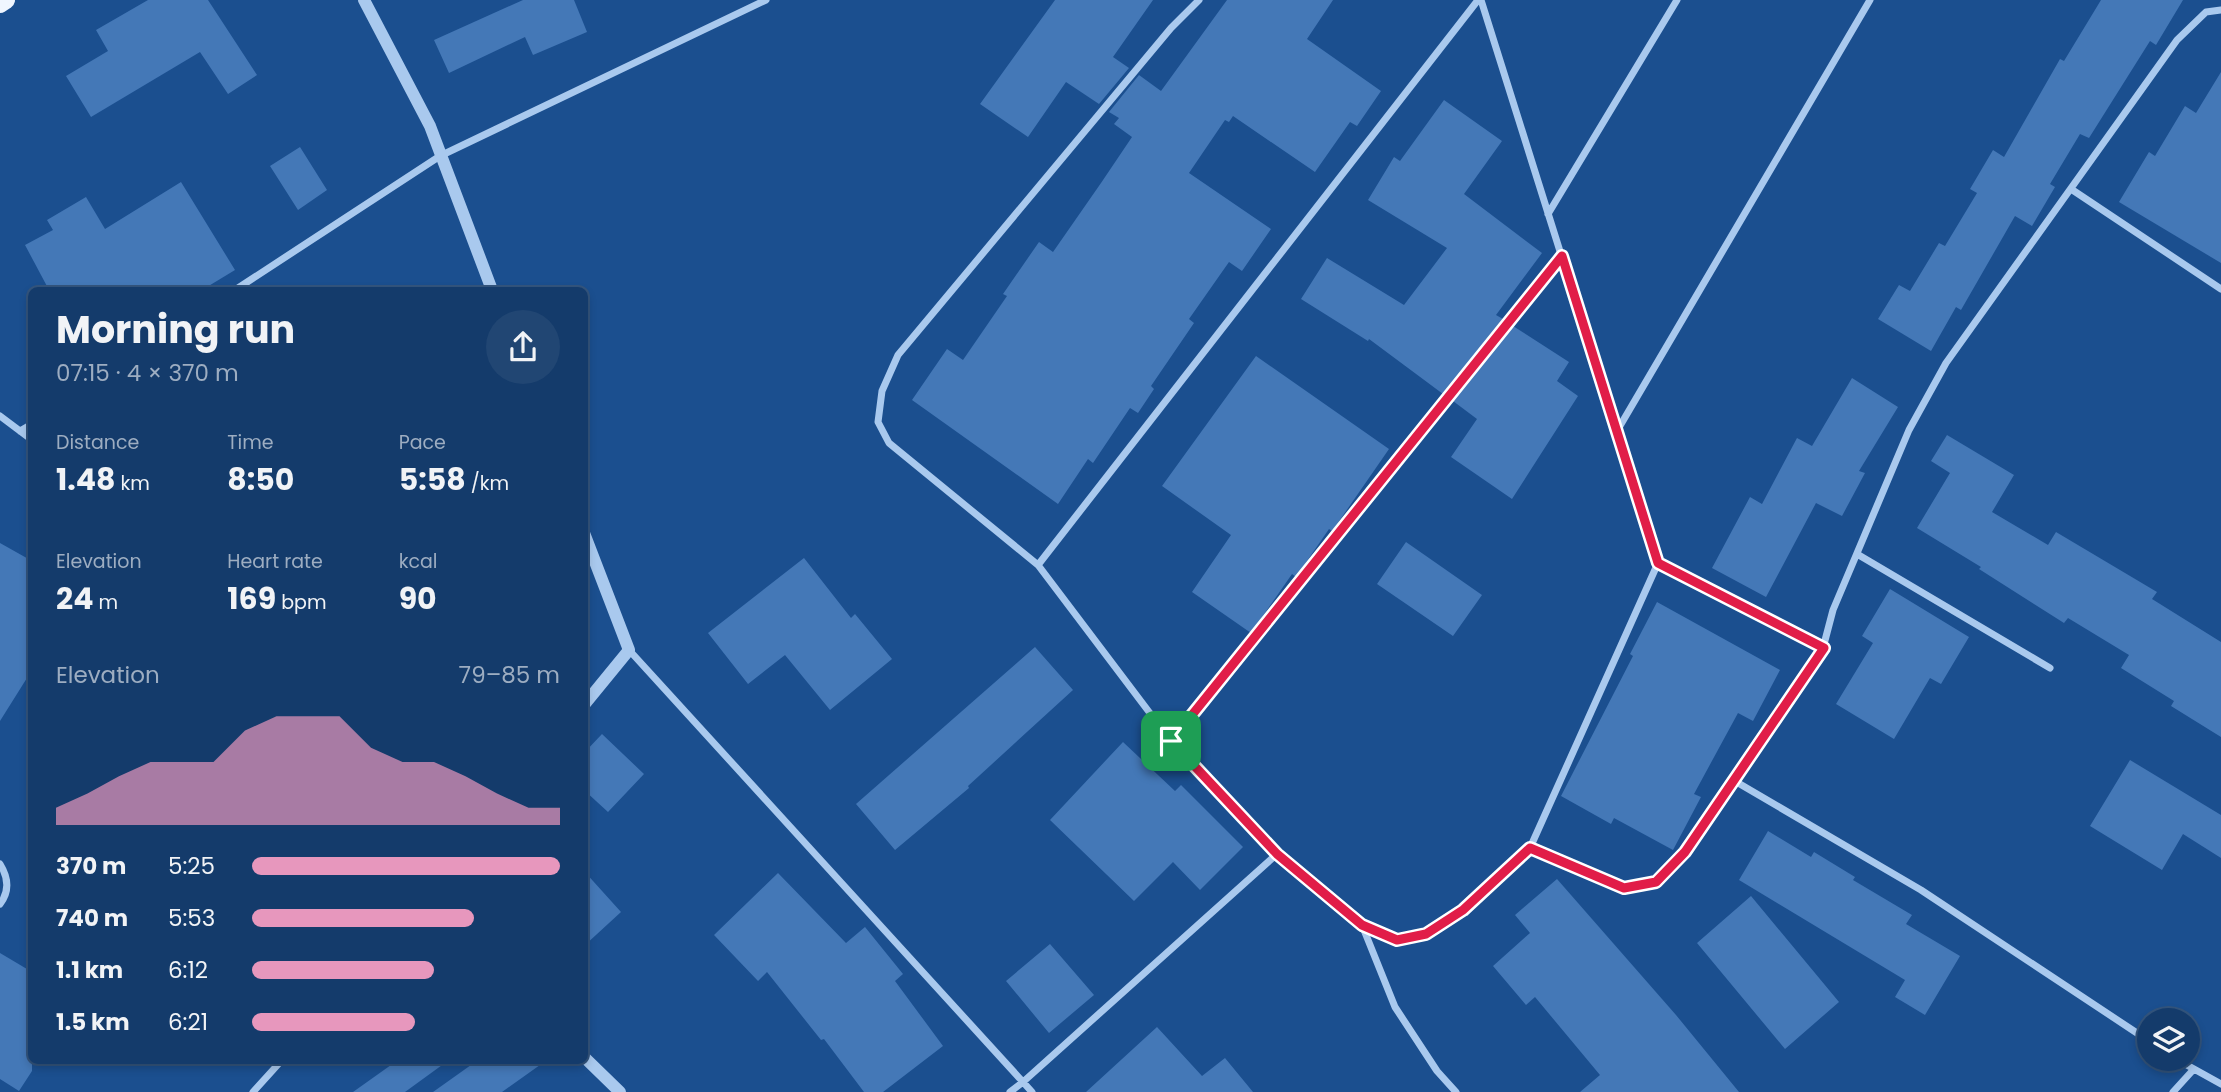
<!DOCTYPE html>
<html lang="en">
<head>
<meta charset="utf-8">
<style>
	:root { --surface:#143b6b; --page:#214673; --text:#f1f3f6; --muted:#9dadc1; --line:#33557e; --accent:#e797bd }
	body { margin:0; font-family:Poppins,sans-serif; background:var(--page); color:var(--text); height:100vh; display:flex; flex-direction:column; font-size:26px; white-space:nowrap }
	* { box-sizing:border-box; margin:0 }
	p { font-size:23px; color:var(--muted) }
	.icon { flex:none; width:38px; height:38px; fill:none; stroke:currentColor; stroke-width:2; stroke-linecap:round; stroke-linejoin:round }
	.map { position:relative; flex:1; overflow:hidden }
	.drawer { position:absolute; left:28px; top:287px; width:560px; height:777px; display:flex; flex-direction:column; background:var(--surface); border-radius:10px; box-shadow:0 4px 10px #0003,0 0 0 2px var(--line) }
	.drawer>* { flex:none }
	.fabs { position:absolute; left:2137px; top:1008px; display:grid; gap:14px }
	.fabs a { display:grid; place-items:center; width:63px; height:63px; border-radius:50%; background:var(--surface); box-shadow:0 4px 10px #0003,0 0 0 2px var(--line); font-size:35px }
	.pin { position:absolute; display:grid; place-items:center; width:60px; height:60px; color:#fff; margin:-30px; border-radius:14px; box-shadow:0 4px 10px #0006 }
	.round { display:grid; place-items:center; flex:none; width:74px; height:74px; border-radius:37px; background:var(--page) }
	.overview { display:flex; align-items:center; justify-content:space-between; height:119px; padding:0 28px }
	h1 { font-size:38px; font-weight:700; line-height:52px }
	.figures { display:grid; grid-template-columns:repeat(3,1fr); gap:10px; height:119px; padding:7px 28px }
	.figures div { display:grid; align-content:center }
	.figures b { font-size:30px; font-weight:700 }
	.figures small { font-size:19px; font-weight:400 }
	.figures p { font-size:19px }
	.chart { height:196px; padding:14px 28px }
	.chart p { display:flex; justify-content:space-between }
	.chart svg { width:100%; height:126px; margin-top:7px; fill:var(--accent); opacity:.7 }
	ul { padding:0 28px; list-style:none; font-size:23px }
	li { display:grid; grid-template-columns:112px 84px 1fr; align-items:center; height:52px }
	li i { height:18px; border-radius:9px; background:var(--accent) }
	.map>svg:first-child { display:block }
</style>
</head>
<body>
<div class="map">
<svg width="2221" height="1092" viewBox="0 0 2221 1092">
	<rect width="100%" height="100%" fill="#1b4f8f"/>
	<!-- building -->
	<path fill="#4478b7" d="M148 0H208L257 75 228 94 200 52 91 117 66 76 108 51 96 30Z
		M523 0H574L587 32 533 55 525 37 449 73 434 40Z
		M1055 0H1153L1113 57 1129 68 1099 104 1066 82 1028 137 980 104Z
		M1227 0H1333L1307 39 1381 91 1357 126 1350 122 1315 172 1233 116 1229 122 1225 120 1189 173 1271 229 1242 271 1229 262 1189 319 1194 323 1151 386 1154 389 1138 413 1130 408 1093 463 1088 459 1058 504 912 400 947 349 963 360 1007 296 1003 294 1039 242 1053 252 1101 183 1132 137 1114 124 1119 118 1109 112 1139 75 1161 91Z
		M2101 0H2183L2156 45 2150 41 2089 138 2080 134 2050 184 2055 187 2032 226 2015 216 1961 310 1956 307 1931 351 1878 319 1899 285 1910 291 1939 243 1945 246 1977 193 1970 189 1993 150 2004 157 2060 59 2064 61Z
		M2221 72V263L2119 202 2149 152 2155 156 2185 106 2196 113Z
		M1444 100 1502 141 1464 194 1542 253 1496 315 1503 319 1443 394 1369 339 1368 341 1301 299 1327 258 1404 305 1447 248 1368 200 1394 157 1400 161Z
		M300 147 327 190 298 210 270 166Z
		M181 182 235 270 202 290H49L25 245 53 230 47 220 86 197 105 229Z
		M1513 326 1569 362 1557 381 1578 396 1512 499 1451 457 1477 419 1453 401Z
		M1256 356 1389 449 1335 527 1332 531 1329 529 1296 577 1292 574 1251 633 1192 592 1231 535 1162 486Z
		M1852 378 1898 407 1859 471 1865 473 1842 516 1816 503 1766 597 1712 568 1750 497 1762 504 1797 438 1812 446Z
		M1947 435 2014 475 1992 512 2048 545 2056 532 2157 592 2152 599 2221 642V737L2171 706 2174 701 2121 668 2129 655 2068 618 2064 623 1979 569 1981 567 1917 528 1950 473 1931 461Z
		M1406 542 1482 595 1453 636 1377 584Z
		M0 543 32 561V670L0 721Z
		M804 558 851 618 855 614 892 659 830 710 785 655 748 684 708 633Z
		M1890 589 1969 637 1941 684 1930 678 1894 739 1836 704 1873 643 1862 636Z
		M1657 602 1780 670 1753 721 1738 713 1694 794 1701 797 1673 850 1614 818 1611 824 1561 796 1633 656 1630 654Z
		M1035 647 1073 690 968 786 969 788 895 850 856 804Z
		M602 734 644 774 608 812 584 790V753Z
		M1123 742 1175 791 1181 785 1243 847 1200 890 1173 862 1134 901 1050 820Z
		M2130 760 2221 815V858L2183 834 2162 870 2090 826Z
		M1768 831 1811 857 1814 852 1855 877 1853 880 1912 915 1906 924 1960 956 1925 1015 1895 997 1905 980 1739 880Z
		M584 871 621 912 584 946Z
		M778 873 846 943 865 927 903 974 895 981 943 1046 883 1092H864L824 1039 821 1040 767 972 758 981 714 935Z
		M1557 879 1676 1015 1739 1092H1580L1600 1075 1535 997 1526 1005 1493 966 1530 933 1515 915Z
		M1751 896 1839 1002 1785 1049 1697 943Z
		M1050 944 1094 995 1049 1033 1006 981Z
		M0 953 32 972V1071L19 1091 0 1079Z
		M1157 1027 1202 1076 1225 1058 1253 1092H1086Z
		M398 1060H449L405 1092H353Z
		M478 1060H547L502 1092H433Z"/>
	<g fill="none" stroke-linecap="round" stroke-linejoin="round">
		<!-- minor -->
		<path stroke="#a9c9ee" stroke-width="7" d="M1199 0 1171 28 898 355 882 391 878 422 889 443 1038 565 1171 741 1277 854
			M1481 0 1658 563 1823 648
			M2071 189 2221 289
			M1548 214 1677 0
			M235 290 440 156 766 0
			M0 416 32 440
			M20 431 32 424
			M1617 431 1870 0
			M1857 554 2050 668
			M1038 565 1478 0
			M629 650 1023 1082 1277 854 1362 925 1397 940 1426 934 1463 910 1530 848 1624 888 1656 882 1685 852 1823 648 1833 610 1909 430 1946 363 2177 40 2206 12 2221 10
			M1171 741 1562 256
			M1733 780 1921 890 2149 1041
			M1530 848 1658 563
			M0 864C8 877 10 891 0 904
			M1362 925 1395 1007 1437 1071 1456 1092
			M2176 1059 2221 1084
			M253 1092 282 1060
			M1010 1092 1023 1082 1032 1092
			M2173 1092 2193 1070"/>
		<!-- tertiary -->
		<path stroke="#a9c9ee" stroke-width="12" d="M364 0 430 126 492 290
			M584 533 629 650 584 705
			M584 1057 620 1092"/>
		<!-- primary -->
		<path stroke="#f0f6ff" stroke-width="18" d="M0 4 6 0"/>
	</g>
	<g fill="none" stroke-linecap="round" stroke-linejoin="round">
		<defs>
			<path id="route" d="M1562 256 1658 563 1824 648 1685 852 1656 882 1624 888 1530 848 1463 910 1426 934 1397 940 1362 925 1277 854 1171 741Z"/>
		</defs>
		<!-- route casing -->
		<use href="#route" stroke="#fff" stroke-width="14"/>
		<!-- route -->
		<use href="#route" stroke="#e11d48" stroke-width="9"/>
	</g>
</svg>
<div class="fabs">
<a><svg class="icon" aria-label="layers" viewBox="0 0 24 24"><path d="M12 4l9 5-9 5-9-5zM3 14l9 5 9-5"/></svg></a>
</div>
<div class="pin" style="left:1171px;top:741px;background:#1e9e55"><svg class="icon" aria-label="arrive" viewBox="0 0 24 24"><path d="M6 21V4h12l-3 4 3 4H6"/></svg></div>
<section class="drawer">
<div class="overview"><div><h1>Morning run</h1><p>07:15 · 4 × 370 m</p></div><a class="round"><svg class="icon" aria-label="share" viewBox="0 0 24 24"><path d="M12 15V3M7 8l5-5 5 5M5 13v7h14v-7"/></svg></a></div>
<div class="figures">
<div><p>Distance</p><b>1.48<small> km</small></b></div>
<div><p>Time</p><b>8:50</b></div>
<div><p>Pace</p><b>5:58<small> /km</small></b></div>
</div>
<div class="figures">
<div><p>Elevation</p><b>24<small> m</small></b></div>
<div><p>Heart rate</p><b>169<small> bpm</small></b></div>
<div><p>kcal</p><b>90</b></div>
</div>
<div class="chart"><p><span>Elevation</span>79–85 m</p>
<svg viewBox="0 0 160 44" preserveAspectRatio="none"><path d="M0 44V38L10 33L20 27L30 22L40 22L50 22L60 11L70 6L80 6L90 6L100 17L110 22L120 22L130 27L140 33L150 38L160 38V44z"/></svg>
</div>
<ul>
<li><b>370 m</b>5:25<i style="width:100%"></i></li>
<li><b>740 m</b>5:53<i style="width:72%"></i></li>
<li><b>1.1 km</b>6:12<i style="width:59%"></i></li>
<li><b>1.5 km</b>6:21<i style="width:53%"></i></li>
</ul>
</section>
</div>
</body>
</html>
